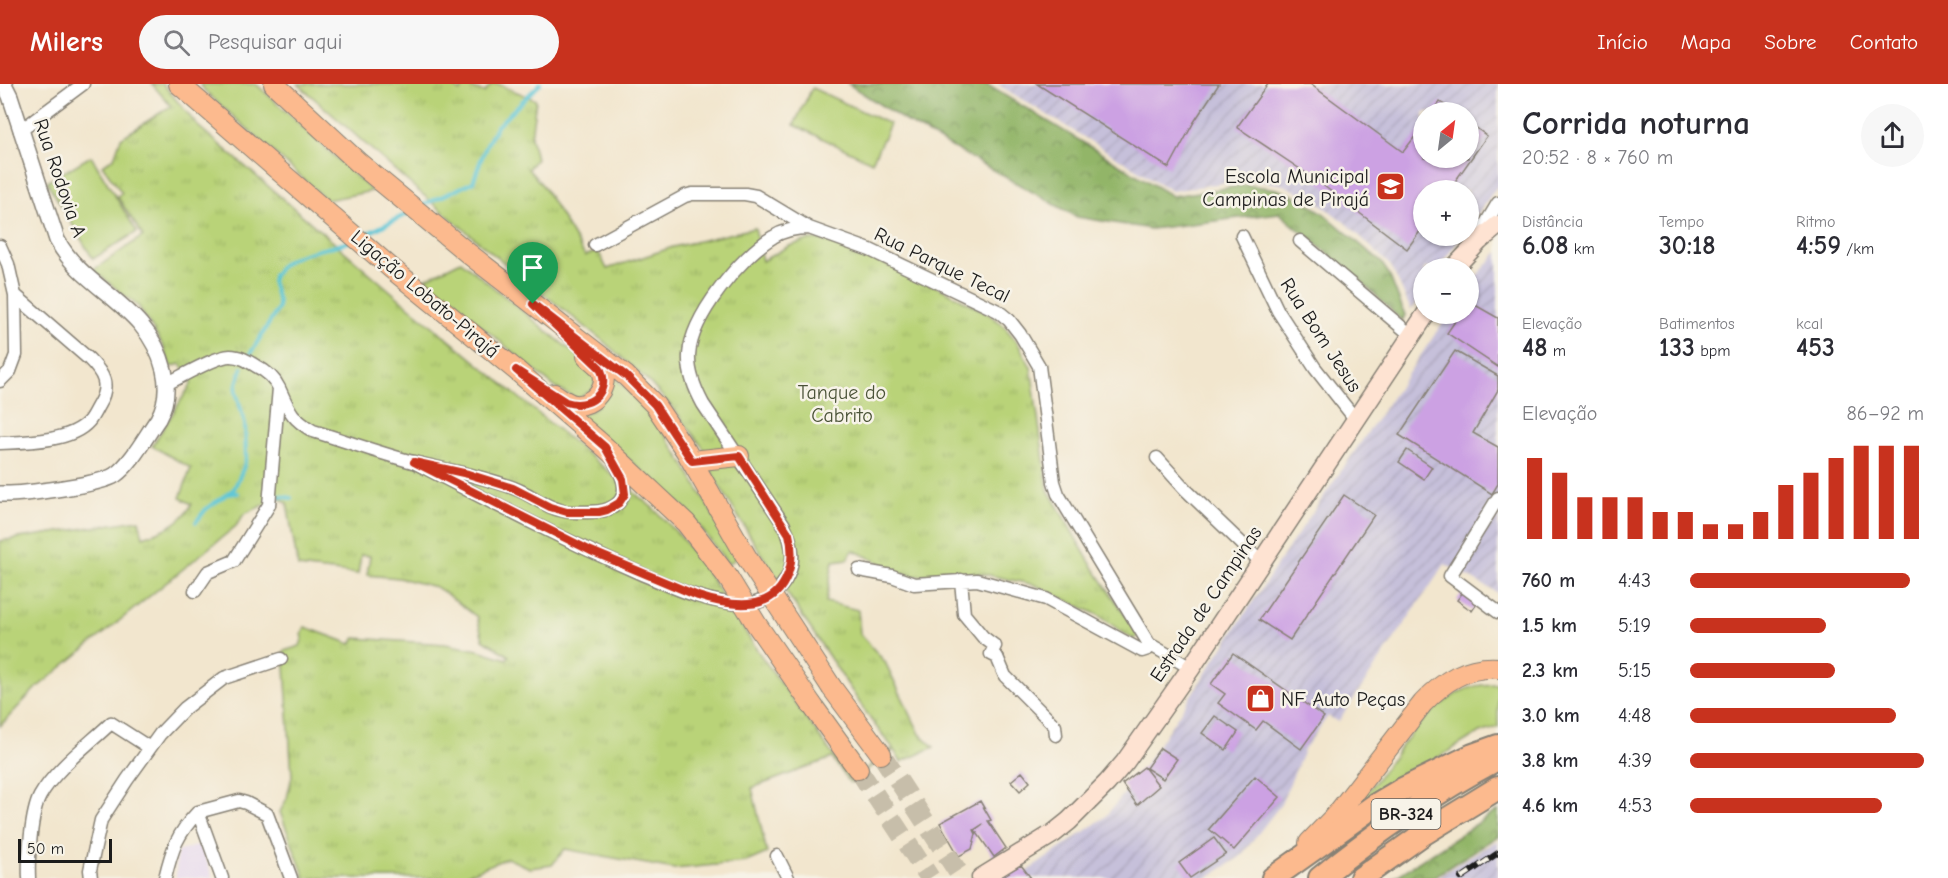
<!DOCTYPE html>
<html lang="pt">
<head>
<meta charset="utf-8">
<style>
	:root { --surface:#fff; --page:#f7f7f7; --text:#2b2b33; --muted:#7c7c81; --accent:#c8321e }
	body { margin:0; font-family:"Comic Neue",sans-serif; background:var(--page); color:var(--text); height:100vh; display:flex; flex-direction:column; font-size:22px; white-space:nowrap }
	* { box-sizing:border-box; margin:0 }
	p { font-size:20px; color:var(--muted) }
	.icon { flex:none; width:33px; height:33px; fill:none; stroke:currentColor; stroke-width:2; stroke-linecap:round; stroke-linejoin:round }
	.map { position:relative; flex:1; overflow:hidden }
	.details { display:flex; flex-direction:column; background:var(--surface); width:450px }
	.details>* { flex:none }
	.needle { width:39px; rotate:29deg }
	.buttons { position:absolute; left:1413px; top:18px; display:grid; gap:12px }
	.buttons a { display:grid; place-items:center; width:66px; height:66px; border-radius:50%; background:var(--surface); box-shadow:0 2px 4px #0004; font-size:30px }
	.scale { position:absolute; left:18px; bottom:15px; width:94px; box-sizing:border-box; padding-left:6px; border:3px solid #1c1c1c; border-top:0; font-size:16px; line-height:21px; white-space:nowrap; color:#1c1c1c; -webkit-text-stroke:4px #f7f3e8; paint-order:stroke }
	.pin { position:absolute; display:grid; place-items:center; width:51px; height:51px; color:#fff; margin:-62px -26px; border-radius:50% 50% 50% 0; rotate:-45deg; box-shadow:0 0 6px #0007 }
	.pin .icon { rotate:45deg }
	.round { display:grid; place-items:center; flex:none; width:63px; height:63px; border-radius:32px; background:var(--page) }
	.overview { display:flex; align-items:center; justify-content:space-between; height:102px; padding:0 24px }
	h1 { font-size:33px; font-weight:700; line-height:45px }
	.figures { display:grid; grid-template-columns:repeat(3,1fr); gap:9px; height:102px; padding:6px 24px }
	.figures div { display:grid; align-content:center }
	.figures b { font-size:26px; font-weight:700 }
	.figures small { font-size:16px; font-weight:400 }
	.figures p { font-size:16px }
	.chart { height:168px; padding:12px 24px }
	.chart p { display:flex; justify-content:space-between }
	.chart svg { width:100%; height:108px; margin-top:6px; stroke:var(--accent); stroke-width:6 }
	ul { padding:0 24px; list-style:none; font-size:20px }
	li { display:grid; grid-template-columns:96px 72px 1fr; align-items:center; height:45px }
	li i { height:15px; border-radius:8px; background:var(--accent) }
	header { display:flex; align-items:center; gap:36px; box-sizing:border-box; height:84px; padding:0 30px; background:var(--accent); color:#fff }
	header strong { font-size:28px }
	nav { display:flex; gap:33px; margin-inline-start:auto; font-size:21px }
	.search { width:420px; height:54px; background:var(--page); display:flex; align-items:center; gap:15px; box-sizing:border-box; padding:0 21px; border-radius:33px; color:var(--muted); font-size:22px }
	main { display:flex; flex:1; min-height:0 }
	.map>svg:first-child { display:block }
</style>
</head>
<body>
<header>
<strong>Milers</strong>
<div class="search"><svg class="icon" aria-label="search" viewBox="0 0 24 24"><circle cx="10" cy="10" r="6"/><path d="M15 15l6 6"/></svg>Pesquisar aqui</div>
<nav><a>Início</a><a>Mapa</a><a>Sobre</a><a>Contato</a></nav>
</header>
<main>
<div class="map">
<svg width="1498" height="794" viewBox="0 0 1498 794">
	<defs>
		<pattern id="industrial-furrows" width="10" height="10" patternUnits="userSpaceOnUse" patternTransform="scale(1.5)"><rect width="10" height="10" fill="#c6c0da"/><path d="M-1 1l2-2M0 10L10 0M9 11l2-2" fill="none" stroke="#aaa4ba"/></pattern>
		<pattern id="forest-crowns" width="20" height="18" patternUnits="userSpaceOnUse" patternTransform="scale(1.5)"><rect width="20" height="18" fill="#92b568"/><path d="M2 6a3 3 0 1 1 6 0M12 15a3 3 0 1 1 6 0" fill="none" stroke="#769255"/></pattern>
		<pattern id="park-tufts" width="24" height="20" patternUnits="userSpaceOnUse" patternTransform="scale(1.5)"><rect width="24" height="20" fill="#b9d378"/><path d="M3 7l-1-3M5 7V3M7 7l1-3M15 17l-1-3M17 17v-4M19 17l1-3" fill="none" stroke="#9eb567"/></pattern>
	</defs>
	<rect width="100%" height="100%" fill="#f7f3e8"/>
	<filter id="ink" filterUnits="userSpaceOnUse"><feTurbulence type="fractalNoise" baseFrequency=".0167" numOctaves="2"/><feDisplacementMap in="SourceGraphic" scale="12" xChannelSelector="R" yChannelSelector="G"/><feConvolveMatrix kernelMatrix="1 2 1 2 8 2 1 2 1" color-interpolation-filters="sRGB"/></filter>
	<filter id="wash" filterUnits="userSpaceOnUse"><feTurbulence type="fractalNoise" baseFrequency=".008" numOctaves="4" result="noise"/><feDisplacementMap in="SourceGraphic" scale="24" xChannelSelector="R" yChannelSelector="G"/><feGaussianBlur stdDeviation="1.35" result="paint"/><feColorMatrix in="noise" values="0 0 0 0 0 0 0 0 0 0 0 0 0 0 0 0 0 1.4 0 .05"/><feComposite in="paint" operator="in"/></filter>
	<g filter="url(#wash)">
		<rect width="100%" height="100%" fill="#f2e6ce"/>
		<!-- built -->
		<path fill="#e3d3f2" d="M201 760 213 794H176L177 768Z"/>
		<!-- industrial -->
		<path fill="url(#industrial-furrows)" fill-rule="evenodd" d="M997 0H1498V101L1469 142 1468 106H1424V152H1462L1438 184H1424L1423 207 1411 226 1391 182 1348 141 1318 118 1284 101 1248 95 1172 107ZM1424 28H1468V74H1424Z
			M1498 168V509L1445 480 1338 638 1328 632 1305 664 1281 720 1240 773 1207 794H1018L1105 733 1136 695 1291 460 1449 230H1468L1469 201Z
			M1498 756V794H1436L1469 773Z"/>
		<!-- grass -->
		<path fill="#b9d378" stroke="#6a784a" stroke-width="1.5" d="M200 0H256L372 107 327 116 205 7Z
			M812 4 890 40 872 78 794 41Z
			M91 72 137 148 93 175 47 98Z
			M461 177 591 283 596 296 592 306 577 315 556 304 425 195Z
			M610 290C668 338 700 410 737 474L728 480 688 427 578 331C606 323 601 316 610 290Z
			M1498 600V643L1475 651 1392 702 1343 737C1351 727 1359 718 1367 708 1396 672 1419 629 1462 607 1473 601 1486 600 1498 600Z"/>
		<!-- forest -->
		<path fill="url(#forest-crowns)" stroke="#576842" stroke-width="1.5" d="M848 0H986L1172 112 1247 101 1277 105 1302 115 1322 128 1381 178 1389 190 1405 231 1402 237 1365 201 1279 129 1151 145 1077 133 907 38Z
			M1498 726V752L1432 794H1394Z"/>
		<!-- park -->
		<path fill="url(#park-tufts)" stroke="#6a784a" stroke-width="1.5" d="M152 0H163L198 42 401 216 654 425 680 452 701 479 759 569 851 696 893 664 871 636 760 468 714 393 704 365 674 325 647 296 602 256 493 170 415 104 298 0H452L460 8 465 1 484 9 492 0H498L536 16 531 53 536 75 528 85 543 102 585 172 598 167 607 185 673 163 755 144 762 177 789 162 808 156H821L839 160 946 207 987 229 1002 240 1017 258 1031 283 1048 406 1089 477 1137 549V553L1135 555 1131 554 1098 531 1035 501 984 490 912 492 883 485 884 481 853 466 848 475 833 477 826 518 858 526 860 550 885 578 920 650 934 663 901 678 894 666 850 699 832 674 752 704 767 769 746 778 674 785 565 765 552 781 530 784 507 774 459 794H305L280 728 287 714 292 692 284 567 300 562 303 553 301 551 305 543 351 560 355 554 445 560 478 566 507 575 509 572 483 555 477 533 441 506 436 503 399 494 367 491 370 472 361 471 358 490 298 483 287 419 279 414 244 430 236 442 34 606 0 642V457L139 436 143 453C163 447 181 440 192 420L180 414 191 384 152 362 192 299 180 280 171 283 162 260 139 223 93 186 143 152 117 112 122 109 102 81 114 74 121 54 171 22Z"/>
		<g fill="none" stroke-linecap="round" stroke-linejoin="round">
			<!-- stream -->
			<path stroke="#5cc6d7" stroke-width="4" d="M421 122 473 98 486 62 497 42 540 0
				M362 152 409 129
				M250 270 278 225V217L272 197C280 166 325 168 350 157
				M228 410 238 409
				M279 412 291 414
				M196 438 206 425 234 405 243 385 246 374 245 340 236 307 237 299 242 284"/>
		</g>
		<g id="blocks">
			<!-- building -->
			<path fill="#cca1e3" d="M1037 0H1219L1194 38 1169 84Z
				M1268 0H1310L1403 68 1424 41V74H1468V38L1487 52 1449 106H1424V142L1407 165 1312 93 1237 43Z
				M1440 18 1455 28H1433Z
				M1468 217 1498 234V283L1447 249 1460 230H1468Z
				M1455 267 1498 292V306L1473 349 1498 363V400L1492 410 1399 351Z
				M1407 366 1432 383 1424 395 1399 378Z
				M1344 411 1374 431 1290 556 1259 536Z
				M1463 508 1478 518 1472 527 1457 516Z
				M1233 569 1324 633 1301 665 1263 637 1256 646 1218 619 1225 610 1211 600Z
				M1215 632 1238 648 1226 666 1202 649Z
				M1160 664 1177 675 1163 695 1146 684Z
				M1144 683 1159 702 1137 721 1122 700Z
				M1022 688 1030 698 1020 707 1011 697Z
				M1255 692 1280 713 1234 766 1209 745Z
				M980 717 991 736 988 737 1006 764 994 773 975 746 983 740 974 746 976 750 972 765 959 772 940 739Z
				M1214 754 1226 770 1190 794 1179 779Z
				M1021 781 1031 794H996Z"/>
		</g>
	</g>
	<g filter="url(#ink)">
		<use href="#blocks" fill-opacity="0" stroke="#878175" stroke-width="1.5"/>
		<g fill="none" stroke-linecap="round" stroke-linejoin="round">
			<!-- primary-tunnel -->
			<path stroke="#c7beaa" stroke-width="20" stroke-dasharray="20 10" stroke-linecap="butt" d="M881 670 962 794
				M858 685 930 794"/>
			<defs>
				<path id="minor" d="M20 47 83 0
					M1242 152 1278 227 1315 284 1356 336
					M1477 154 1498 119
					M1300 157 1412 252
					M595 161 685 112 692 110H745L756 112 809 144 870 166 998 227 1009 236 1020 250 1039 282 1054 398 1058 410 1149 560 1191 584
					M0 162 8 180 15 211 89 275C104 290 110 301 99 320 96 325 93 332 89 337 71 358 26 358 0 359
					M0 297 10 287 16 271 15 211
					M166 300C181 293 216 272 230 272 240 272 248 277 256 282 266 287 274 293 279 304L269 421 234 477 208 488 195 507
					M279 304C289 326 291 334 313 347 346 357 379 369 413 378 432 383 452 386 471 391 488 396 507 400 523 408 535 414 547 423 560 426 569 429 578 428 587 428 622 428 634 410 615 379
					M1157 374 1186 406 1261 478
					M414 378C487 416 559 454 635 487 670 502 708 521 747 520 762 520 777 509 785 497 796 479 793 459 784 441L703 320C695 305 688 289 689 271 691 233 741 172 773 153 784 146 796 144 809 144
					M1498 414 1450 492 1498 528
					M859 486 892 492 914 500 977 496 1046 515 1142 567 1148 565 1149 560
					M961 496 964 530 983 553 995 562 991 570 997 573 1005 592 1055 642 1056 651
					M198 728 239 717 246 719 267 730 291 794
					M198 728 222 794
					M777 772 788 794
					M29 794C28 774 31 729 40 712 55 685 89 660 111 639L150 664
					M91 794 90 786 101 736 127 696 160 650 185 624 224 594 281 575
					M165 794C172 765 177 750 198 728"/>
				<path id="tertiary" d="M0 410C20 411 100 401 115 391 132 379 146 352 158 335 167 319 168 303 164 286 148 220 85 208 57 156L10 12 4 0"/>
				<path id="secondary" d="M1454 184 1479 157 1498 141
					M981 794 1054 749 1069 737 1107 699 1125 678 1191 584 1426 230"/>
				<path id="primary" d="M179 0 391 184 516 286 605 363 686 439 727 492
					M274 0 359 79 469 170 626 292 655 321 686 367 747 474
					M554 310C561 314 567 320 575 321 592 323 611 302 601 285 597 280 591 276 587 272
					M692 377 739 372
					M832 604 881 670
					M812 621 858 685
					M1309 759 1337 730 1423 619C1444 597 1466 582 1498 584"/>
				<path id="motorway" d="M1273 794 1374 722 1401 706 1473 671 1498 662
					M1320 794C1375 749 1434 709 1497 675
					M1361 794 1423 750 1498 704"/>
			</defs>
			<!-- minor casing -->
			<use href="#minor" stroke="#878175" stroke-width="15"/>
			<!-- tertiary casing -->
			<use href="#tertiary" stroke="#878175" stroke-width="18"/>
			<!-- secondary casing -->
			<use href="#secondary" stroke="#878175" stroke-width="21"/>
			<!-- primary casing -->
			<use href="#primary" stroke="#878175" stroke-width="22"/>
			<!-- motorway casing -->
			<use href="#motorway" stroke="#878175" stroke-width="26"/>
			<!-- minor -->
			<use href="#minor" stroke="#fff" stroke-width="12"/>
			<!-- tertiary -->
			<use href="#tertiary" stroke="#fff" stroke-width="15"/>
			<!-- secondary -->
			<use href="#secondary" stroke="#fee3d2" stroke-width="18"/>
			<!-- primary -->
			<use href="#primary" stroke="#fcba8e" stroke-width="20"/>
			<!-- motorway -->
			<use href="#motorway" stroke="#fcba8e" stroke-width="22"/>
			<defs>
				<path id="rail" d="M1461 794 1498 769"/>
			</defs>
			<!-- rail casing -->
			<use href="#rail" stroke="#1c1c1c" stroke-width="6"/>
			<!-- rail -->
			<use href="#rail" stroke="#f7f3e8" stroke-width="4" stroke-dasharray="11" stroke-linecap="butt"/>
			<defs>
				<path id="primary-bridge" d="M747 474 832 604
					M727 492 757 541 812 621"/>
			</defs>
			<!-- primary-bridge casing -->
			<use href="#primary-bridge" stroke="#878175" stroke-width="22" stroke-linecap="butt"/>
			<!-- primary-bridge -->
			<use href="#primary-bridge" stroke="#fcba8e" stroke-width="20"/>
		</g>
	</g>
	<g fill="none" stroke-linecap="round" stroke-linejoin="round" filter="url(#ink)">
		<defs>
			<path id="route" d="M533 220 626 292 655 321 692 377 739 372 789 450C797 481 785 518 748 520 731 521 713 517 698 512L591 467 414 378 468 390 513 404 550 423 567 428H599L607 426 619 419 625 410 623 395 605 363 516 286 566 318C589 326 612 308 600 284Z"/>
		</defs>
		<!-- route casing -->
		<use href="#route" stroke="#fff" stroke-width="12"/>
		<!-- route -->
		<use href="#route" stroke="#c8321e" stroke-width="8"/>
	</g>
	<!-- icons -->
	<defs>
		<symbol id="school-square" viewBox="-11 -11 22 22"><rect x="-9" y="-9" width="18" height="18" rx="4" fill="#c8321e" stroke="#f7f3e8"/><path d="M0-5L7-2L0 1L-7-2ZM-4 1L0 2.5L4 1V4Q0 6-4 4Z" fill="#fff"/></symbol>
		<symbol id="shop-square" viewBox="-11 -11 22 22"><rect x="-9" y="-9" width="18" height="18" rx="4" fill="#c8321e" stroke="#f7f3e8"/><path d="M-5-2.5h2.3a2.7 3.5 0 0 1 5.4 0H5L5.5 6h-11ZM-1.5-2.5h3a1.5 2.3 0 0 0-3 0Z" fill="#fff"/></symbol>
	</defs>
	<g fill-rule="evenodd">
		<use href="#school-square" x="1374" y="86" width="33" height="33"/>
		<use href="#shop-square" x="1244" y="598" width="33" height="33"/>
	</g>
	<g text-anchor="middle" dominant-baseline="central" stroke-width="5" stroke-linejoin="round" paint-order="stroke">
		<!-- shield labels -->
		<rect fill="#f7f3e8" stroke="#5e5c59" stroke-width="1.5" x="1371.5" y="715" width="69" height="30" rx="4.5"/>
		<g font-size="18" font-weight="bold" fill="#1c1c1c">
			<text x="1406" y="730">BR-324</text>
		</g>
		<!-- poi labels -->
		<g font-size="20" fill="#1c1c1c" stroke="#f7f3e8" text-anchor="end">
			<text x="1369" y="92">Escola Municipal<tspan x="1369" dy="23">Campinas de Pirajá</tspan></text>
			<text x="1281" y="615" text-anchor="start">NF Auto Peças</text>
		</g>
		<!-- street labels -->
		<g font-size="20" fill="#1c1c1c" stroke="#f7f3e8">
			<text transform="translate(60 94) rotate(71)">Rua Rodovia A</text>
			<text transform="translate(942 181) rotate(26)">Rua Parque Tecal</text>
			<text transform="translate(425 210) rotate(40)">Ligação Lobato-Pirajá</text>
			<text transform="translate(1321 251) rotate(57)">Rua Bom Jesus</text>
			<text transform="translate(1206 520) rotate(-56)">Estrada de Campinas</text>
		</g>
		<!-- park labels -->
		<g font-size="20" fill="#4b5338" stroke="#f7f3e8">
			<text x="842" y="308">Tanque do<tspan x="842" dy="23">Cabrito</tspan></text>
		</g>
	</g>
</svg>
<div class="buttons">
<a><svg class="needle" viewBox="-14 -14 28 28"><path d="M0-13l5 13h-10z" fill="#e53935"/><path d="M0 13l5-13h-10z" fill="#7c7c81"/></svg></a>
<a>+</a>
<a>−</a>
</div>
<div class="scale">50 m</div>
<div class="pin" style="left:533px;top:220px;background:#1e9e55"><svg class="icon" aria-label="arrive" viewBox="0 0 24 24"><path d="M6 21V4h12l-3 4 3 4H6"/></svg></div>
</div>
<section class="details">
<div class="overview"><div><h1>Corrida noturna</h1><p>20:52 · 8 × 760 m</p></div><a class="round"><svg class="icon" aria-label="share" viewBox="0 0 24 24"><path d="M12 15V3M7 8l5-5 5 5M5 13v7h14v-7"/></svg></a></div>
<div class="figures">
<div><p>Distância</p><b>6.08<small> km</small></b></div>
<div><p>Tempo</p><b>30:18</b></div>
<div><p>Ritmo</p><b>4:59<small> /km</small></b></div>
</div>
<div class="figures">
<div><p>Elevação</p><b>48<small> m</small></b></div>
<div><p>Batimentos</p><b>133<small> bpm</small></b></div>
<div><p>kcal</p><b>453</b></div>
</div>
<div class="chart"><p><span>Elevação</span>86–92 m</p>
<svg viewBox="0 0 160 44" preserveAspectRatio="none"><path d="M5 44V11M15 44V17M25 44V27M35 44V27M45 44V27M55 44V33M65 44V33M75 44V38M85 44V38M95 44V33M105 44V22M115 44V17M125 44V11M135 44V6M145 44V6M155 44V6"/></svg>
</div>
<ul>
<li><b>760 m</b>4:43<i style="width:94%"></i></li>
<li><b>1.5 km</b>5:19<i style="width:58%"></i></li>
<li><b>2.3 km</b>5:15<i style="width:62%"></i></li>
<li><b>3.0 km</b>4:48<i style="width:88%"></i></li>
<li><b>3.8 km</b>4:39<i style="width:100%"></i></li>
<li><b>4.6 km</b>4:53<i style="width:82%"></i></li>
</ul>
</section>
</main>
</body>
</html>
